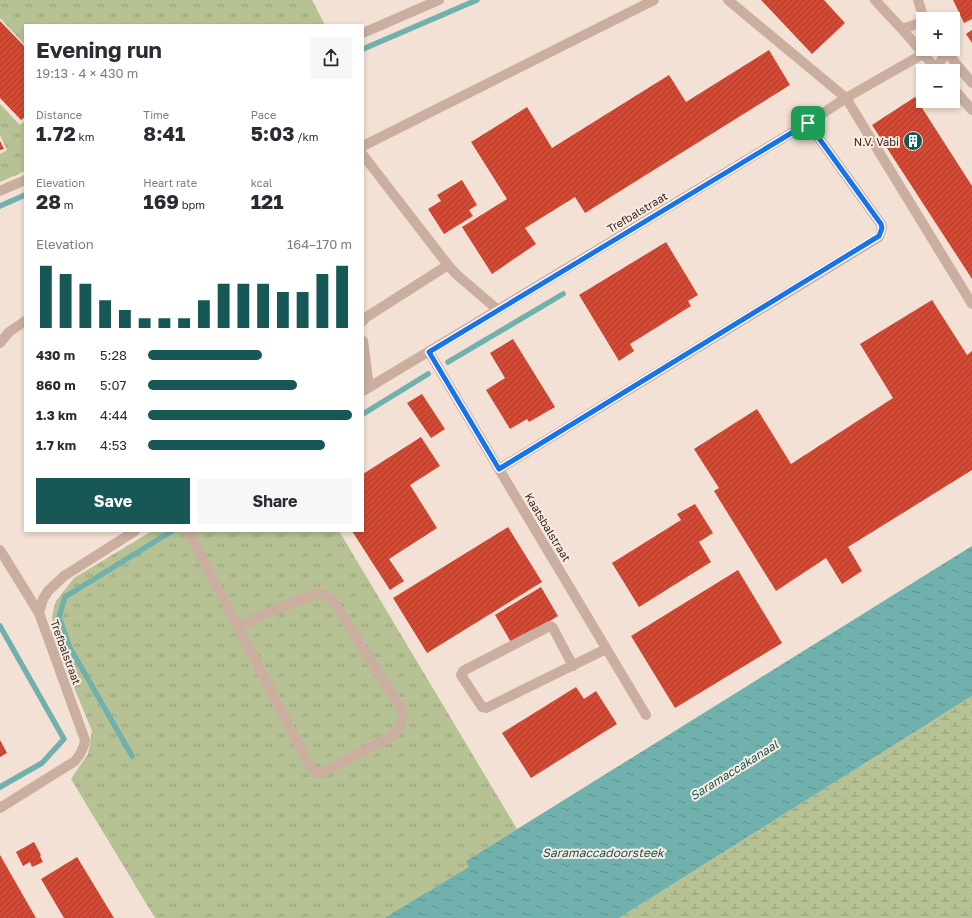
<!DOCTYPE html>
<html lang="en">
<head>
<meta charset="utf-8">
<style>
	:root { --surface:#fff; --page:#f7f7f7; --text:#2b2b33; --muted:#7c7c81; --accent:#175755 }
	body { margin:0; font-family:"Golos Text",sans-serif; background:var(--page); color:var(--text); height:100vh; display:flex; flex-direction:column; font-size:15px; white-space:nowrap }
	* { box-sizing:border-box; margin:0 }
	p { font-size:13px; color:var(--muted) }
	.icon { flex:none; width:22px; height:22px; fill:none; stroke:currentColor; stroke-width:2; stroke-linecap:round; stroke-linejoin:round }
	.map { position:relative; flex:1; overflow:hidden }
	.sheet { position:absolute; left:24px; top:24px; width:340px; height:508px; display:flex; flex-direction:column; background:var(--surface); border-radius:0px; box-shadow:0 2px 6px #0003 }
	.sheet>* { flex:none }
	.tools { position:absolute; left:916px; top:12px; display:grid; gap:8px }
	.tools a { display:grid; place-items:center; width:44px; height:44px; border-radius:0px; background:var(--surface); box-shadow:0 2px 6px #0003; font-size:20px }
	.pin { position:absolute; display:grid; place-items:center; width:34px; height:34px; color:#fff; margin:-17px; border-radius:8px; box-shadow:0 2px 6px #0006 }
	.round { display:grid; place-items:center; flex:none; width:42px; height:42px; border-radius:0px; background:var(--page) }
	.overview { display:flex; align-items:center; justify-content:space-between; height:68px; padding:0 12px }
	h1 { font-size:22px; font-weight:700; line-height:30px }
	.stats { display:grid; grid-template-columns:repeat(3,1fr); gap:6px; height:68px; padding:4px 12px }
	.stats div { display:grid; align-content:center }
	.stats b { font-size:20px; font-weight:700 }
	.stats small { font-size:11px; font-weight:400 }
	.stats p { font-size:11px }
	.chart { height:112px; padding:8px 12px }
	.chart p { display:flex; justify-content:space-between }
	.chart svg { width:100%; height:72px; margin-top:4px; stroke:var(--accent); stroke-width:6 }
	.primary-button { display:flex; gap:8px; margin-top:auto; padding:8px 12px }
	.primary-button a { flex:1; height:46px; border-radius:0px; background:var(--accent); color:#fff; font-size:16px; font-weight:700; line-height:46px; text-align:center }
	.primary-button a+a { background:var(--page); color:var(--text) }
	ul { padding:0 12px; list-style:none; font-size:13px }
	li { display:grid; grid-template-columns:64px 48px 1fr; align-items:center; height:30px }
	li i { height:10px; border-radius:5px; background:var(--accent) }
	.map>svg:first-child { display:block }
</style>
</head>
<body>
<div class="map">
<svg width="972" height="918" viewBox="0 0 972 918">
	<defs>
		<pattern id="grass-tufts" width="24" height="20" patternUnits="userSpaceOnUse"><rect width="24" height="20" fill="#b7c294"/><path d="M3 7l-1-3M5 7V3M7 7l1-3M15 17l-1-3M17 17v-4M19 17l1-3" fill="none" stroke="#969e79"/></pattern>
		<pattern id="wetland-marsh" width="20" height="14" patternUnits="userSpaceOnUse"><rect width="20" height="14" fill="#b7c294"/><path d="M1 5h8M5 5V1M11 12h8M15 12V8" fill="none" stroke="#969e79"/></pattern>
		<pattern id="water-ripples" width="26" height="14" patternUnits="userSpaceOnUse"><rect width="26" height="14" fill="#71b1ad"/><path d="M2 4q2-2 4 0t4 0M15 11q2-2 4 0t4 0" fill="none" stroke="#5e908d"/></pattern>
		<pattern id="building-hatch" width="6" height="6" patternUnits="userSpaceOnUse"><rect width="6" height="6" fill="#d04b35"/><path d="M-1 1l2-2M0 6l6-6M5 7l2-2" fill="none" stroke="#aa3e2d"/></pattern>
	</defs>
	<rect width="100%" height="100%" fill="#f2e1d4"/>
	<!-- grass -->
	<path fill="url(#grass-tufts)" d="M0 0H312L325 25H25V45L0 18Z
		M0 104 20 125 25 121V171L0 182V154L7 150 0 135Z
		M152 531H339L517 829 466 861 470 867 384 918H155L71 779 88 754 92 731 54 639 52 616 56 601 74 578Z"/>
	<!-- wetland -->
	<path fill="url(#wetland-marsh)" d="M972 696V918H619Z"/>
	<!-- water -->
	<path fill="url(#water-ripples)" d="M972 546V696L619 918H384L469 867 466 861Z"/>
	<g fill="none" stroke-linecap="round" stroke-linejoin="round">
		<!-- stream -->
		<path stroke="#71b1ad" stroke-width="5.5" d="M363 49 477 0
			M0 206 25 195
			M448 362 563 294
			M363 414 428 374
			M0 626 64 739 42 763 0 787
			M132 756 69 646 59 617 65 597 172 531"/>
	</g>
	<!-- building -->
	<path fill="url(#building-hatch)" d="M761 0H824L845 23 812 54Z
		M953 0H972V19L964 23Z
		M0 21 25 47V117L21 120 0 98Z
		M972 30V43L966 34Z
		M769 50 790 85 585 213 575 197 525 228 536 244 492 274 462 227 507 199 471 142 527 107 552 148 669 75 686 102Z
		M915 97 972 186V279L872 125Z
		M0 141 4 149 0 150Z
		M462 180 477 205 469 210 473 216 444 234 428 209 441 201 437 195Z
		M666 242 698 295 688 301 691 306 630 344 634 351 619 361 579 295Z
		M932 300 967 355 972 351V470L848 547 862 571 842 584 826 558 776 591 714 491 719 488 694 449 757 409 791 464 893 398 860 344Z
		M513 339 555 407 529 422 527 419 510 429 486 390 505 378 490 353Z
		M422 394 445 429 431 438 407 403Z
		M421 437 440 466 410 485 437 528 389 559 404 581 390 590 352 531H363V474Z
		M695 504 713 533 699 542 711 562 639 607 612 563 681 520 677 514Z
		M508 527 542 582 427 653 393 598Z
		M738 570 782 643 675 708 631 636Z
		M541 587 558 616 512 644 495 615Z
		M576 687 584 699 596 691 617 724 531 778 502 733Z
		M0 740 7 753 0 757Z
		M34 842 41 855 40 856 43 862 32 867 30 862 23 866 16 852Z
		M0 855 36 918H0Z
		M77 857 114 918H64L41 879Z"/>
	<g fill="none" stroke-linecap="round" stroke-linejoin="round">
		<!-- minor -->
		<path stroke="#caafa0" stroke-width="10" d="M728 0 846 98 972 304
			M875 0 902 29 938 71
			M918 0 924 19
			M902 29 923 22
			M363 33 439 0
			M944 49 972 83
			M937 69 946 51
			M953 88 972 110
			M363 146 654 0
			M363 155 448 265 456 274 498 310
			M0 191 25 180
			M363 321 365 318 448 265
			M363 341 369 387
			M0 343 9 332 25 321
			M429 352 646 715
			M363 391 808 123 846 98 923 54
			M499 469 879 237 882 228 881 224 808 123
			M188 531 312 770 314 772 322 773 392 736C400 728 403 722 402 710L333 601C328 596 324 593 317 593L262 615 237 628
			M0 550 39 613
			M573 666 553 628 550 626 463 671 461 675 482 707 486 708 606 649
			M0 808 75 761C80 755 84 749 85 740L39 613 43 599 48 591 64 576 135 531"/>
	</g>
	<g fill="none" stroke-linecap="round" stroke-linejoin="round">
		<defs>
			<path id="route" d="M808 123 881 224 882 228 879 236 499 469 429 352Z"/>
		</defs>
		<!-- route casing -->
		<use href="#route" stroke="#fff" stroke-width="8"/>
		<!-- route -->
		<use href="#route" stroke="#1a73e8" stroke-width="5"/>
	</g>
	<!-- icons -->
	<defs>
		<symbol id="building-disc" viewBox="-11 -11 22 22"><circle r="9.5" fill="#175755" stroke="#faece0"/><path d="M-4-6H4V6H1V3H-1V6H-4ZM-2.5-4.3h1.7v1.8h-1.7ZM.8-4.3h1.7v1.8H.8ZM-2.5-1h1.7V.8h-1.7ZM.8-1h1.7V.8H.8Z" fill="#fff"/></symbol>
	</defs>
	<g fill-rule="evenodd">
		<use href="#building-disc" x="902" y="130" width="22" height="22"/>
	</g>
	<g text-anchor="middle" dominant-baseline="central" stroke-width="4" stroke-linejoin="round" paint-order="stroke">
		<!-- poi labels -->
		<g font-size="11" fill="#342724" stroke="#faece0" text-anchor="end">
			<text x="899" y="141">N.V. Vabi</text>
		</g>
		<!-- street labels -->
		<g font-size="11" fill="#342724" stroke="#faece0">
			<text transform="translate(637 212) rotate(-31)">Trefbalstraat</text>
			<text transform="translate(548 527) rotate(59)">Kaatsbalstraat</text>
			<text transform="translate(66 652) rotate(70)">Trefbalstraat</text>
		</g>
		<!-- water labels -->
		<g font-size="12" font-style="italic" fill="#175755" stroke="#faece0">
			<text transform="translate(734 770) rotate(-32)">Saramaccakanaal</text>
			<text x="603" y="852">Saramaccadoorsteek</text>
		</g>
	</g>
</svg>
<div class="tools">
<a>+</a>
<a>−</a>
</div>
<div class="pin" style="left:808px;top:123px;background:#1e9e55"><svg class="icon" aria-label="arrive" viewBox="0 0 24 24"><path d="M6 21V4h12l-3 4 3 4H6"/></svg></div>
<section class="sheet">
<div class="overview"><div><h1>Evening run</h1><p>19:13 · 4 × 430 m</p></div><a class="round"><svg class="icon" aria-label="share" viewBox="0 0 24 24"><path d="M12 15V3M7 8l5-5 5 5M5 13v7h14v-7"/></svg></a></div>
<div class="stats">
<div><p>Distance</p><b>1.72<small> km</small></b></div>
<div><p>Time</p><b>8:41</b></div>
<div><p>Pace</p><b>5:03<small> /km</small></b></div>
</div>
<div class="stats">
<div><p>Elevation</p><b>28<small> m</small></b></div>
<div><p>Heart rate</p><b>169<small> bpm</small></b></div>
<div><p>kcal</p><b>121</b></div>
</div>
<div class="chart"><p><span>Elevation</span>164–170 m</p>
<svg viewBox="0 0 160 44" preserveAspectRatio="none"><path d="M5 44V6M15 44V11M25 44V17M35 44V27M45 44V33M55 44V38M65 44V38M75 44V38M85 44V27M95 44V17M105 44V17M115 44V17M125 44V22M135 44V22M145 44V11M155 44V6"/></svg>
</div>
<ul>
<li><b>430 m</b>5:28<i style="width:56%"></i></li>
<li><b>860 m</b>5:07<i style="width:73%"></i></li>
<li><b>1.3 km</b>4:44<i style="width:100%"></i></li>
<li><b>1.7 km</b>4:53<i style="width:87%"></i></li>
</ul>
<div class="primary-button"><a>Save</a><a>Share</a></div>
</section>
</div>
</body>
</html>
